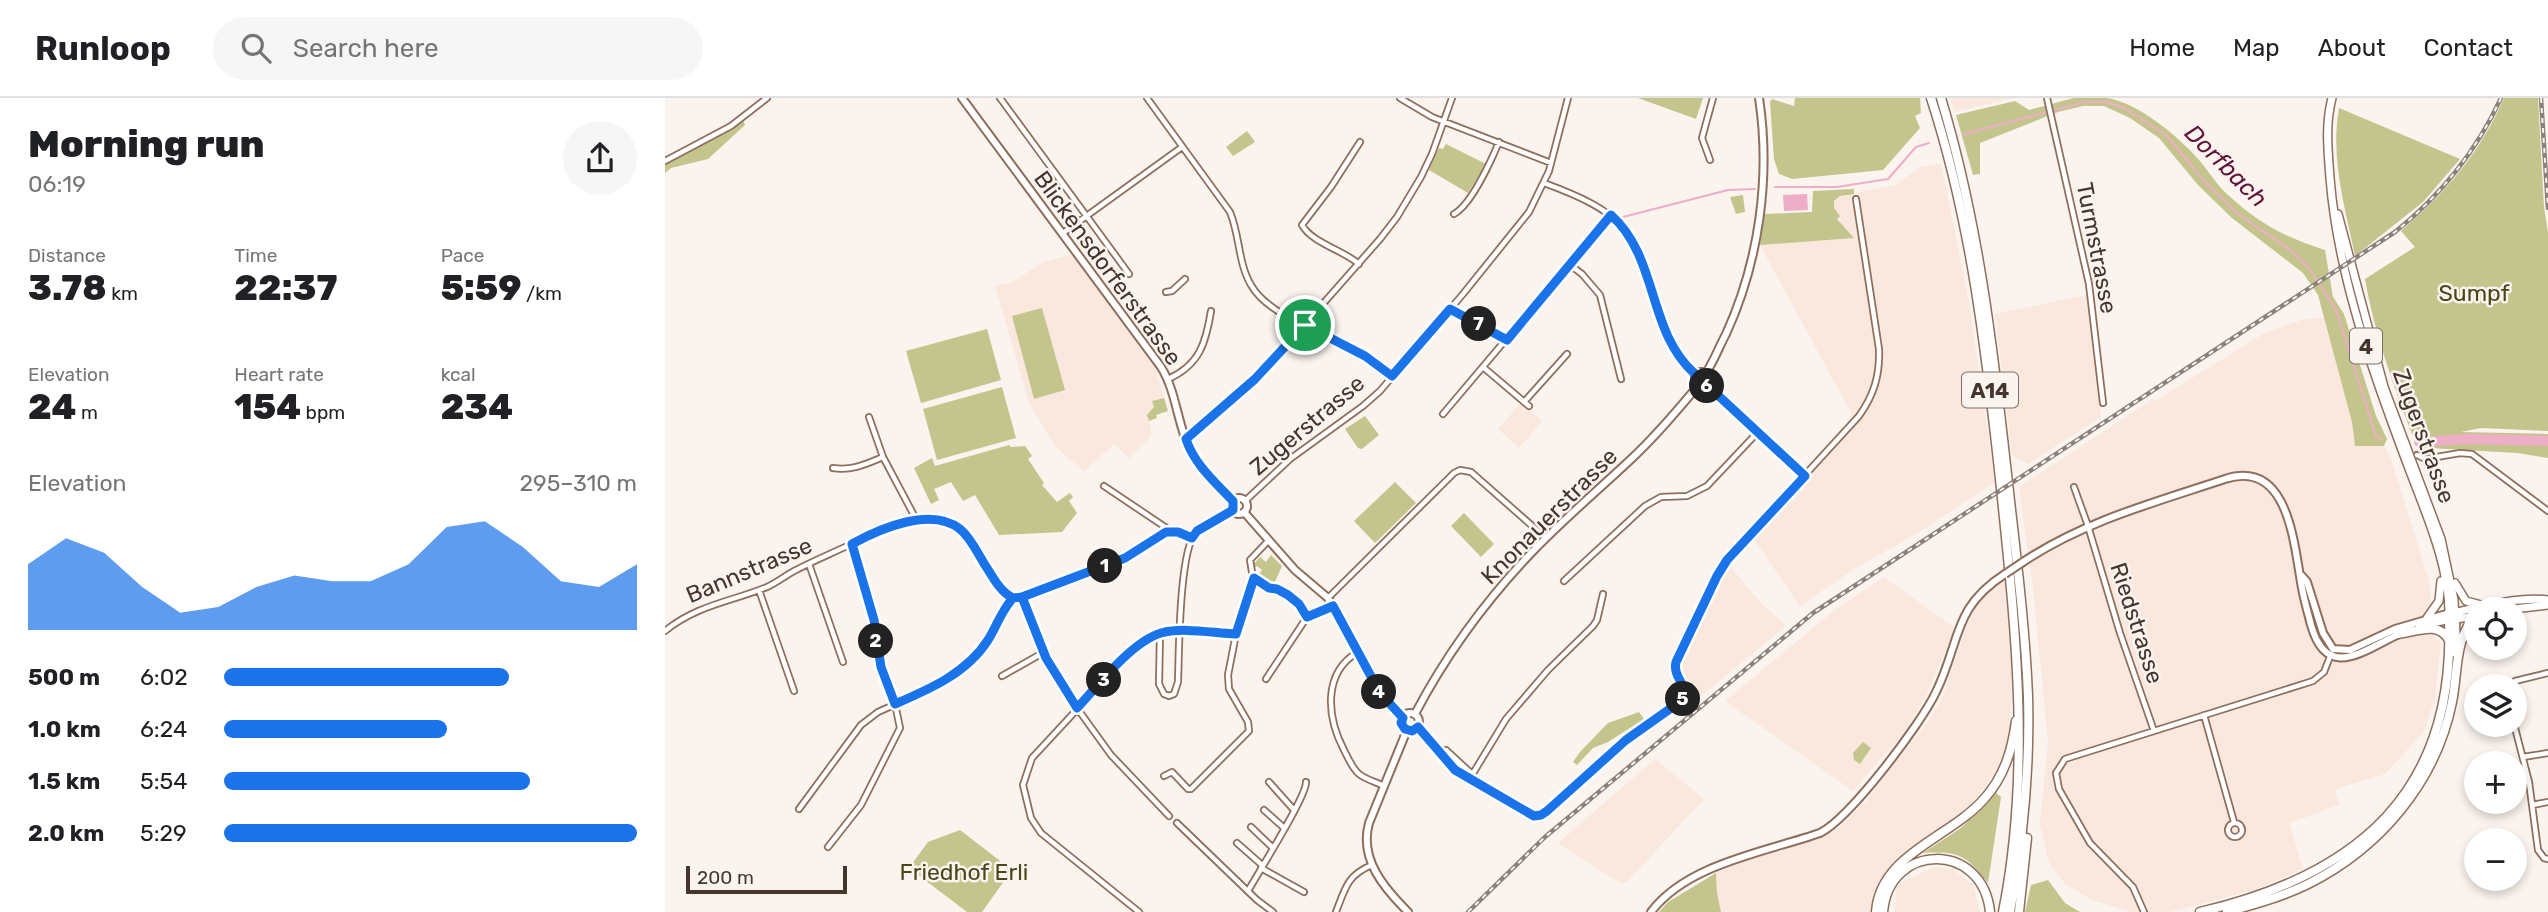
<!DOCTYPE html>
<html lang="en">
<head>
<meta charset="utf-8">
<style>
	:root { --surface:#fff; --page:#f6f6f6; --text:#202124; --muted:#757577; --line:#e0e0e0; --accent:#1a73e8 }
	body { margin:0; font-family:Rubik,sans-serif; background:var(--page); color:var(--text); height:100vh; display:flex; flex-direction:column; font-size:26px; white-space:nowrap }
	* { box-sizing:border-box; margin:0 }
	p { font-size:23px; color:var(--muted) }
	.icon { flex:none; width:38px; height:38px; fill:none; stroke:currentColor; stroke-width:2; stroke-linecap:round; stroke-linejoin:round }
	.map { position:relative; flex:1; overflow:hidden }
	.sheet { display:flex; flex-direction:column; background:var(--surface); width:665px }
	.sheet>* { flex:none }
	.buttons { position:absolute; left:1799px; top:499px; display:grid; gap:14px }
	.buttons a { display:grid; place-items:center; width:63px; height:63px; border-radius:50%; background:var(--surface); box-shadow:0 4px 10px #0003; font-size:35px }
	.scale { position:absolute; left:21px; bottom:18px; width:161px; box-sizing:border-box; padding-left:7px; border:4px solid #44362e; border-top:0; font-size:19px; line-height:24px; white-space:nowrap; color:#44362e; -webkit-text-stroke:5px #faf3ee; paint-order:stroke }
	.pin { position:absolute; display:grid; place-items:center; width:60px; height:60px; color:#fff; margin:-30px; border:4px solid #fff; border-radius:50%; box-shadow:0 2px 7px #0007 }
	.km { position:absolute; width:35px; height:35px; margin:-18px; border-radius:50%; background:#222; color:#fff; font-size:19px; line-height:35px; text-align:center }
	.round { display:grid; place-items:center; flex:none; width:74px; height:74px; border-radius:37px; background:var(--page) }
	.headline { display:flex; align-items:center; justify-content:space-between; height:119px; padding:0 28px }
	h1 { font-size:38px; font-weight:800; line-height:52px }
	.stats { display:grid; grid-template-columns:repeat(3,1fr); gap:10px; height:119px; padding:7px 28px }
	.stats div { display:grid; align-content:center }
	.stats b { font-size:35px; font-weight:800 }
	.stats small { font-size:19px; font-weight:400 }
	.stats p { font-size:19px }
	.chart { height:196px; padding:14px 28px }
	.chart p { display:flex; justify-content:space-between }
	.chart svg { width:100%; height:126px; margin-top:7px; fill:var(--accent); opacity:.7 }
	ul { padding:0 28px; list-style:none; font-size:23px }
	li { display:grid; grid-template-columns:112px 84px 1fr; align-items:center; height:52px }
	li i { height:18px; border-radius:9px; background:var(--accent) }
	header { display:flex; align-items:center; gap:42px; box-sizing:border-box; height:98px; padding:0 35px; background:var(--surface); border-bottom:2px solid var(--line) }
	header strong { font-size:33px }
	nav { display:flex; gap:38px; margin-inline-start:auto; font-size:24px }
	.search { width:490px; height:63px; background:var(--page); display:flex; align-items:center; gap:18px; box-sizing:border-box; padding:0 24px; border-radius:38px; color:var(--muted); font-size:26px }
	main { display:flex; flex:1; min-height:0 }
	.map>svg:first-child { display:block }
</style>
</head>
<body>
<header>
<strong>Runloop</strong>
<div class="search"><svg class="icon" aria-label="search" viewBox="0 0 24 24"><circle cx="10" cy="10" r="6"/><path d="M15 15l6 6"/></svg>Search here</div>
<nav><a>Home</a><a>Map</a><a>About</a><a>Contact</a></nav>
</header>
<main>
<section class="sheet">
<div class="headline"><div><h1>Morning run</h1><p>06:19</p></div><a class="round"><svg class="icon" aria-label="share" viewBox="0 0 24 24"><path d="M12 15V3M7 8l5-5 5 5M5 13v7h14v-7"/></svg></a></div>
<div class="stats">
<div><p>Distance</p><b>3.78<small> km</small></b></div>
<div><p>Time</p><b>22:37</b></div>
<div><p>Pace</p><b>5:59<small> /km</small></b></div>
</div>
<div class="stats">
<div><p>Elevation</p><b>24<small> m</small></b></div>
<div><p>Heart rate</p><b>154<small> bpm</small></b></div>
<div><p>kcal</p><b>234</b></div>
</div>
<div class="chart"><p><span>Elevation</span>295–310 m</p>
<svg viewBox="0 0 160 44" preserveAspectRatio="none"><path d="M0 44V21L10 12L20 17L30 29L40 38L50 36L60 29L70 25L80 27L90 27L100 21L110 8L120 6L130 15L140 27L150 29L160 21V44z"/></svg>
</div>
<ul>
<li><b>500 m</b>6:02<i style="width:69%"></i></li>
<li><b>1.0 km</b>6:24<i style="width:54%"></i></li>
<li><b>1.5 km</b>5:54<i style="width:74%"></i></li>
<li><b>2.0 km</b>5:29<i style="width:100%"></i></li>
</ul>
</section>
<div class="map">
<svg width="1883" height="814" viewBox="0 0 1883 814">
	<rect width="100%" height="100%" fill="#faf3ee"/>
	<!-- built -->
	<path fill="#fae8de" d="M1285 0H1348L1290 14Z
		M1276 66 1303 199 1330 384 1251 436 1189 471 1135 508 1088 440 1192 326 1095 147 1188 140 1172 120 1174 118 1169 110V103L1175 98 1230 87 1256 69Z
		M407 156 491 273 503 313 491 317 492 320 484 323 487 337 464 360 449 346 419 374 391 349 364 305 330 188 347 184 377 165Z
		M1422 197 1436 319 1363 366 1347 357 1330 216Z
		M1660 219 1687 324 1690 348H1719L1726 361 1764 483 1770 541 1776 544 1770 600 1759 634 1720 676 1670 691 1674 707 1624 725 1638 771 1592 791 1505 814H1467L1427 802 1400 786 1384 765 1375 726 1383 643 1368 491 1354 389 1488 301 1490 303 1601 234 1636 222Z
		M856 305 877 323 854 350 833 331Z
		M1064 467 1096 505 1121 528 1032 601 1017 579 1014 571V564L1044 497Z
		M1219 479 1290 530 1261 598 1241 632 1188 693 1060 603 1171 511Z
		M1341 482 1347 578 1344 637 1334 670 1300 714 1229 763 1214 783 1208 814H1056L1052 795 1051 775 1101 753 1155 735 1172 732 1200 704 1265 621 1278 598 1301 530 1312 506 1325 491Z
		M990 661 1039 701 962 784 956 786 893 745Z
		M1269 769 1288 771 1308 787 1315 814H1230L1231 789 1243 781Z"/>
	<!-- green -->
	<path fill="#c4c58c" d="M973 0H1038L1031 21Z
		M1130 0H1255L1256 15 1250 18 1255 30 1218 72 1127 81 1114 76 1109 61 1105 4 1107 1 1129 8Z
		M1409 0C1420 0 1432 0 1442 0 1474 5 1514 39 1535 63 1544 74 1552 87 1562 96 1593 125 1621 140 1660 152L1668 199 1679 216 1711 318 1722 341 1719 348H1690L1687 324 1653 197 1638 175 1567 120 1533 87 1494 40 1465 20 1439 8H1418L1393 14 1315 45V76L1308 77 1291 17 1350 3 1364 12Z
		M1839 0H1873L1879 109 1883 135V333L1816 330 1796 334 1883 336V360L1852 355 1765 350 1757 353 1752 338 1747 336C1728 286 1709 234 1700 181L1750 149 1736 133C1782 93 1814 56 1839 0Z
		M1674 10 1795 61 1758 104 1690 158C1680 109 1665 61 1674 10Z
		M77 19 80 27 43 61 6 70 0 75V65L27 46Z
		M582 33 590 44 568 58 561 49Z
		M781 46 821 66 803 95 764 72 774 50 778 51Z
		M1189 91V96L1175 98 1169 103V110L1175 118 1172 121 1189 140 1095 147 1099 116 1147 114 1148 93Z
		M1078 97 1080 114 1071 116 1065 99Z
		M377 210 400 292 369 301 347 218Z
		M322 231 336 282 256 305 241 253Z
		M337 289 351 340 272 362 258 311Z
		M499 300 503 313 491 317 492 320 484 323 482 317 489 309 487 303Z
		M700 318 714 337 697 351 693 350 680 331Z
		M344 347 346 349 360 348 367 358 363 361 379 385 377 387 392 404 405 395 408 399 404 403 412 415 397 434 334 437 310 397 298 403 286 384 269 391 274 402 266 406 249 370 267 360 270 368Z
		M730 384 751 405 710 445 689 423Z
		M799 415 829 446 816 459 786 428Z
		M606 457 617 468 608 488H605L607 484 598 478 596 481 593 478 597 472 592 468 589 470V466L595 459 601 464Z
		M974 614 979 621 943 644 928 650 912 667 908 664 915 654 943 625Z
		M1198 644 1206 650 1195 666 1189 662 1188 655Z
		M1331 695 1336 699 1323 785C1301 757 1294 753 1258 755L1296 730Z
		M295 732 347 772 317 814H302L244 770 263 744Z
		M1051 775 1052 795 1056 814H994L1003 804Z
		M1383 782 1400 805 1415 814H1360L1366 787Z"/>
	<!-- water -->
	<path fill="#efaec7" d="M1142 96 1143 112 1119 113 1118 97Z"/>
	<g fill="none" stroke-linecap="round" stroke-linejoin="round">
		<!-- stream -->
		<path stroke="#efaec7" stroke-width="2" d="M1299 36 1420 4H1441L1459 10 1501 37 1541 85 1573 116 1628 154 1644 170 1671 212 1711 338 1717 342
			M1110 89H1172L1223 81 1251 49 1264 45
			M958 119 1063 92 1090 91"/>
		<!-- river -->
		<path stroke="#efaec7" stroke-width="10" d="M1754 344 1803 341 1883 343"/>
		<defs>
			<path id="street" d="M335 0 464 176
				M482 0 565 114C575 138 573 165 586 187 604 220 670 238 701 258 710 264 719 272 727 278
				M735 0 767 19 886 65
				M1382 0 1424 186 1438 305
				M1045 62 1037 40 1048 0
				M0 63 66 28 102 0
				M879 85C966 117 967 133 995 217 1002 239 1012 261 1030 276
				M789 116C806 107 826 63 834 44
				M398 135 517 49
				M694 166C678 152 647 145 637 127L666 89 695 44
				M905 167 917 176 935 197 956 281
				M501 194 507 193 520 181
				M785 211 842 242
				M818 269 864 308
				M503 281C535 267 541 244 546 213
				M1043 288 1140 378
				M859 304 902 256
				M778 316 946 117
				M204 319 218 359 252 423
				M521 341 612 258 715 141 732 119 756 79 767 56 787 0
				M1752 357 1760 361 1795 355 1807 356 1883 413
				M168 370C187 373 201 366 218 359
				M439 388 506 433 527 441
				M1409 389 1423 428 1455 535 1489 633
				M580 403 625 361 698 308 715 293 798 196 864 114 884 73 903 0
				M144 466 178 564
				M588 480 625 499 634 506 642 519
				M899 483 980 408 996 399 1022 398 1042 388 1092 335
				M94 492 129 593
				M357 499 381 560 412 610 446 657 504 718
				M663 500 789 375 795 372 806 374 881 440
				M642 519 668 508
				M0 533C32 507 65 504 102 489 111 485 120 478 129 473 146 464 165 456 182 448 215 433 252 411 288 427 317 440 319 486 348 500L357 499 460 460 506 433
				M495 536 494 586 499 596 504 598 509 596 513 584C514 557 514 452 531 434 540 425 557 420 568 412
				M693 554C657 575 662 620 679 652 683 660 687 670 694 676 700 681 711 684 719 688
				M337 578 374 557 380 560
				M601 581 642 519
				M1845 588 1850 583 1883 575
				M1539 617 1569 724
				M1849 626 1864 684 1873 752 1879 760 1883 761
				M753 629 790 672 861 715 872 718 879 715C907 692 932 664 961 642 980 627 1002 617 1019 600 1023 586 1008 579 1011 564L1043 494 1062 462 1194 318C1209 297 1215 277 1214 251L1191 101
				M775 656 781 652 807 676
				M1858 659 1883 655
				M499 678 507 674 523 691H526L584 633 583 624 564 591 563 577 571 536 588 480 585 462 604 442
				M804 682 841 621 883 572 928 528 932 522 938 496
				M604 684 629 712
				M1867 707 1883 704
				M134 711 196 627 213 614 265 591 289 576 322 544 340 509 348 500
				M599 712 618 729
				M1563 732a7 7 0 1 1 14 0a7 7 0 1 1-14 0Z
				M512 725 592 802 608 814
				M586 729 607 749
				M572 745 597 767
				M163 749 196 707 235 630 230 606 216 569 209 522 187 446
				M596 770 639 794
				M583 793C593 775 642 698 641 684
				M474 814 376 735 366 720 358 687 367 660 457 563 474 547 495 536 515 532 571 536
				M671 814C680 791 682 777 707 767
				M1479 814 1468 789 1425 745 1394 691 1391 675 1400 661 1648 583 1659 574 1666 556"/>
			<path id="secondary" d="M297 0 496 269C512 295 512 326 525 352 535 372 553 387 568 403
				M1028 282a8 8 0 1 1 16 0a8 8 0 1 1-16 0Z
				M1041 275C1049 263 1054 249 1061 236 1094 164 1106 79 1094 0
				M566 408a8 8 0 1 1 16 0a8 8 0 1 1-16 0Z
				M579 414 630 472 663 500 715 595 738 620
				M1358 464C1419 423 1491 404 1560 381 1625 360 1629 449 1637 490 1639 502 1643 515 1646 527 1662 584 1699 552 1734 536
				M1637 478 1642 484 1658 535 1668 551 1685 552 1730 531 1785 515
				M1754 528 1784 522
				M736 624a9 9 0 1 1 18 0a9 9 0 1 1-18 0Z
				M750 616C782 555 821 502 869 452 899 421 932 393 963 364 988 341 1010 315 1032 289
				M742 632 704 725C694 761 719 790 743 814
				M986 814C1022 766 1100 754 1155 735 1185 720 1256 626 1271 594 1296 543 1287 510 1340 476"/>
			<path id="primary" d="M1667 0C1660 27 1663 52 1665 80 1673 179 1708 275 1743 368 1761 416 1786 470 1784 522L1811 518
				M1673 116 1719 289 1776 441 1789 502 1790 521
				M1790 485 1801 503 1816 507
				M1848 511 1883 507
				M1787 515C1818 509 1851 498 1883 502
				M1762 520 1774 503 1776 483"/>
			<path id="highway" d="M1266 0C1306 123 1321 252 1335 381 1350 526 1367 669 1338 814
				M1276 0C1313 122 1328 249 1342 376 1350 449 1360 524 1363 598 1365 670 1358 743 1345 814
				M1790 522 1791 555
				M1733 536C1751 534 1773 522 1784 542
				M1211 814C1215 756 1285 740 1319 701 1339 679 1347 653 1351 623
				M1218 814C1224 744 1318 743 1325 814
				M1354 814 1362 740
				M1535 814C1693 777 1791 694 1784 522
				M1562 814C1589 806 1617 799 1643 786 1715 750 1771 684 1787 604 1793 576 1789 539 1811 518"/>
		</defs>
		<!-- street casing -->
		<use href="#street" stroke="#8e6f5d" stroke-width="8"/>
		<!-- secondary casing -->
		<use href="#secondary" stroke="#8e6f5d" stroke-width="10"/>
		<!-- primary casing -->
		<use href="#primary" stroke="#8e6f5d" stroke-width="10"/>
		<!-- highway casing -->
		<use href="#highway" stroke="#8e6f5d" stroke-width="11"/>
		<!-- street -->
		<use href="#street" stroke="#fff" stroke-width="4.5"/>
		<!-- secondary -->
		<use href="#secondary" stroke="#fff" stroke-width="6"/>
		<!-- primary -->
		<use href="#primary" stroke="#fff" stroke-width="7"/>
		<!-- highway -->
		<use href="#highway" stroke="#fff" stroke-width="8"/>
		<defs>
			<path id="rail" d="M1876 0 1883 110
				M803 814 880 739 1148 515 1730 134C1775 98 1812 52 1836 0"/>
		</defs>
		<!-- rail casing -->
		<use href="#rail" stroke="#8c807a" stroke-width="4.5"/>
		<!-- rail -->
		<use href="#rail" stroke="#faf3ee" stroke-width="2" stroke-dasharray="5" stroke-linecap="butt"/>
		<defs>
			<path id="secondary-bridge" d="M1340 476 1358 464"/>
		</defs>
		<!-- secondary-bridge casing -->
		<use href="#secondary-bridge" stroke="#8e6f5d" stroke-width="10" stroke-linecap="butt"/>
		<!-- secondary-bridge -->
		<use href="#secondary-bridge" stroke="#fff" stroke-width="6"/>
	</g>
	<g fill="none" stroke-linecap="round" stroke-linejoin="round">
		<defs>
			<path id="route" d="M640 227 590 281 521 341C529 366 550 384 568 403V412L532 433 527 440 513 434H501L460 460 357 499 348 500C335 494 328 479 320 467 313 456 306 440 295 431 266 408 214 431 187 446L209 522 216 569 230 606C265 591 302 575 323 542 332 528 336 513 348 500L357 499 381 560 412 610C433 588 466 544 496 535 519 529 547 535 571 536L589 480 604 490 612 491 623 497 634 506 642 519 668 508 715 595 738 620 736 625 740 631 747 633 753 629 790 672 869 718 876 717 882 713 961 642 1016 603 1021 597C1019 584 1008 578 1011 564L1052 478 1062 462 1140 378 1043 288 1035 290 1029 286 1030 276C982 234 994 160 946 117L842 242 785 211 727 278 700 258 640 227"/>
		</defs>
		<!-- route casing -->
		<use href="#route" stroke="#fff" stroke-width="14"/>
		<!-- route -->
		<use href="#route" stroke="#1a73e8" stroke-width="9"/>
	</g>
	<g text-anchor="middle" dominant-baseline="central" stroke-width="5" stroke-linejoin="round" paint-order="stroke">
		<!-- shield labels -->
		<g fill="#faf3ee" stroke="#7b6f68" stroke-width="2">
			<rect x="1685" y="230.5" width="32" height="35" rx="5"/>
			<rect x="1297" y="274.5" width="56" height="35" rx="5"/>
		</g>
		<g font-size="21" font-weight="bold" fill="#44362e">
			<text x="1701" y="248">4</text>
			<text x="1325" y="292">A14</text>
		</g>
		<!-- street labels -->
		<g font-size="23" fill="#44362e" stroke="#faf3ee">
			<text transform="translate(1432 150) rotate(79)">Turmstrasse</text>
			<text transform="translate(443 170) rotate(54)">Blickensdorferstrasse</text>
			<text transform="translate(642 327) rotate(-40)">Zugerstrasse</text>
			<text transform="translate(1759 338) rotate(70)">Zugerstrasse</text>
			<text transform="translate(884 418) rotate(-45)">Knonauerstrasse</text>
			<text transform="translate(84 472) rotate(-23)">Bannstrasse</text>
			<text transform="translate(1472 525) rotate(72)">Riedstrasse</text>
		</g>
		<!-- park labels -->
		<g font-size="23" fill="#474717" stroke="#faf3ee">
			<text x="1809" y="195">Sumpf</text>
			<text x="299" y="774">Friedhof Erli</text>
		</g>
		<!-- water labels -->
		<g font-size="24" font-style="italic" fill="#5f153a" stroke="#faf3ee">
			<text transform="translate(1561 68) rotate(45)">Dorfbach</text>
		</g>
	</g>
</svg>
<div class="buttons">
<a><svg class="icon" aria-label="locate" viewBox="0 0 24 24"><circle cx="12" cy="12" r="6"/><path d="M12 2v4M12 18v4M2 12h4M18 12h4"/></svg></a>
<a><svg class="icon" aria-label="layers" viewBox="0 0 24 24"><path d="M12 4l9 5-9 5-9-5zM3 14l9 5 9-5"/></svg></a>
<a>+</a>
<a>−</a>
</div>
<div class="scale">200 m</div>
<div class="pin" style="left:640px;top:227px;background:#1e9e55"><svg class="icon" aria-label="arrive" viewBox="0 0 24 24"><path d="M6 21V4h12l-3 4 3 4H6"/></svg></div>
<b class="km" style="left:440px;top:468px">1</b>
<b class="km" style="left:211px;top:543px">2</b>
<b class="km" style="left:439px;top:582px">3</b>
<b class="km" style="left:714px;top:594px">4</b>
<b class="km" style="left:1018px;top:601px">5</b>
<b class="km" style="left:1042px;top:288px">6</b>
<b class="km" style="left:814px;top:226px">7</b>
</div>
</main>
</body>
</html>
